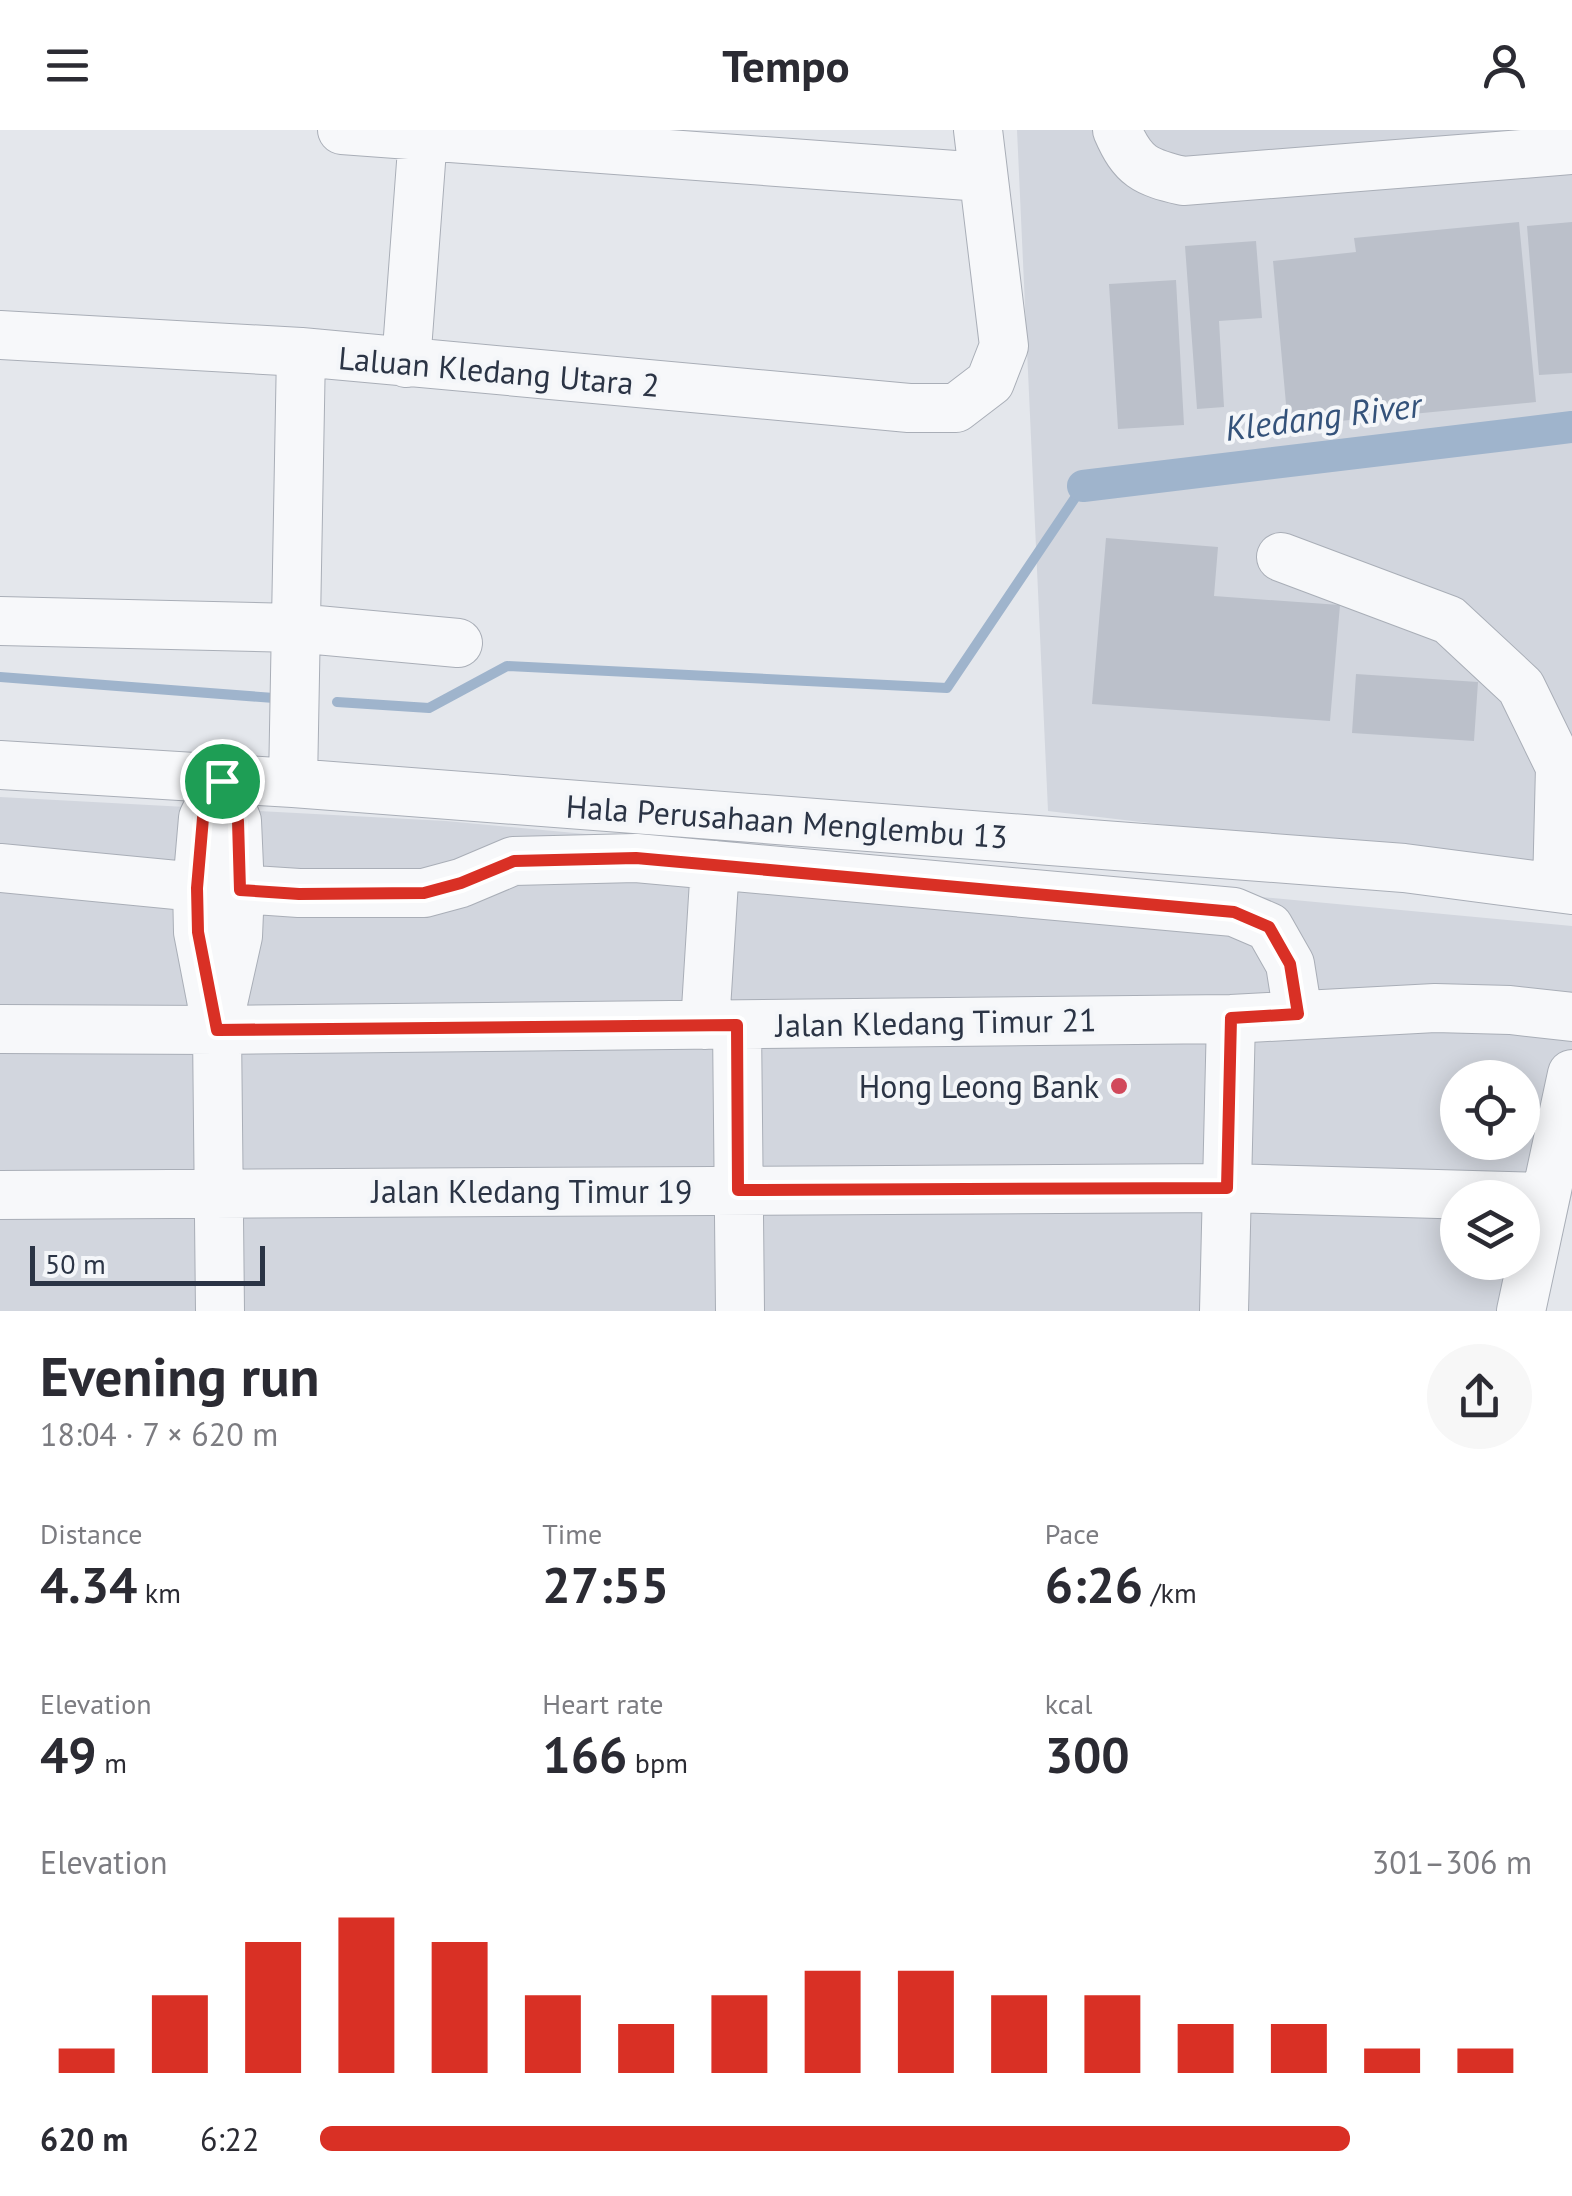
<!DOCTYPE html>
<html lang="en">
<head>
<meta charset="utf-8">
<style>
	:root { --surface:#fff; --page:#f7f7f7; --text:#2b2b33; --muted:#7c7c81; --accent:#d93025 }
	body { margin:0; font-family:"PT Sans",sans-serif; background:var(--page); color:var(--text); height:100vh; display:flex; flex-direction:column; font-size:38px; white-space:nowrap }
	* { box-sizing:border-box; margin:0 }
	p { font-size:32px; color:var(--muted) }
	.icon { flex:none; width:55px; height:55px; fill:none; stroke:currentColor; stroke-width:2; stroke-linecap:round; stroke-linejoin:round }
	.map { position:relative; height:1181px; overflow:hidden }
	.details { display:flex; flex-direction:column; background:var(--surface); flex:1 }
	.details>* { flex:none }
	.buttons { position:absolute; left:1440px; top:930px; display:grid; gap:20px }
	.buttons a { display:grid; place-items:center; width:100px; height:100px; border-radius:50%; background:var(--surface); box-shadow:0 5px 25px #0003; font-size:50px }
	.scale { position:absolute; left:30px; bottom:25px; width:235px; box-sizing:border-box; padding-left:10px; border:5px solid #2b3445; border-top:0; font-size:28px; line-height:35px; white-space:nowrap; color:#2b3445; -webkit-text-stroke:8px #f4f6f9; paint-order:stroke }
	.pin { position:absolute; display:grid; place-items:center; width:85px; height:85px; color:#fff; margin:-42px; border:5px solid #fff; border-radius:50%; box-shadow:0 2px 10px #0007 }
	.round { display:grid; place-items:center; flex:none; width:105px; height:105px; border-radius:52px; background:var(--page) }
	.headline { display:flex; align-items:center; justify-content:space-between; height:170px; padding:0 40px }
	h1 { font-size:55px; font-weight:600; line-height:75px }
	.figures { display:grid; grid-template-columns:repeat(3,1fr); gap:15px; height:170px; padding:10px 40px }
	.figures div { display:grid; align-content:center }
	.figures b { font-size:50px; font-weight:600 }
	.figures small { font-size:28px; font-weight:400 }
	.figures p { font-size:28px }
	.chart { height:280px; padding:20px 40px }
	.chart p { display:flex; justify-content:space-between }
	.chart svg { width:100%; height:180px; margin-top:10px; stroke:var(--accent); stroke-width:6 }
	ul { padding:0 40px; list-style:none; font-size:32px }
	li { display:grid; grid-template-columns:160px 120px 1fr; align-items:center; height:75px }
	li i { height:25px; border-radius:12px; background:var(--accent) }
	header { display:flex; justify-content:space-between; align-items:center; height:130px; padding:0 40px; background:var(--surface); font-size:45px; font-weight:600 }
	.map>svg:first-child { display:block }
</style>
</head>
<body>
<header><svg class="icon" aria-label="menu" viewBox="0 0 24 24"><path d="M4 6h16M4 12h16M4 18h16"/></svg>Tempo<svg class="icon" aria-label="person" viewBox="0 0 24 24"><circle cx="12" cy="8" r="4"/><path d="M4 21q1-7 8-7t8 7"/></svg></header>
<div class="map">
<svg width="1572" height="1181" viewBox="0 0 1572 1181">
	<rect width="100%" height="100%" fill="#e4e7ec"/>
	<!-- built -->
	<path fill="#d2d6de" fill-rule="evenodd" d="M1017 0H1572V743L1048 681Z
		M0 667 446 691 1572 796V1064L1545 1181H0ZM1458 948H1522V1012H1458ZM1458 1068H1522V1132H1458Z"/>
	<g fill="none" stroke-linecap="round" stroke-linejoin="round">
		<!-- stream -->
		<path stroke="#9fb4cc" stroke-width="10" d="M0 547 274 568
			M337 572 429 578 507 536 947 558 1083 356"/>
		<!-- canal -->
		<path stroke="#9fb4cc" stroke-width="32" d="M1083 356 1572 297"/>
	</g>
	<!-- building -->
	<path fill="#bbc0ca" d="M1519 92 1536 272 1288 296 1273 131 1356 122 1354 108Z
		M1572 92V243L1539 245 1527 96Z
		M1256 111 1262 188 1219 191 1224 277 1197 279 1185 116Z
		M1176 150 1184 295 1118 299 1109 154Z
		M1106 408 1218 417 1214 466 1340 475 1330 591 1092 574Z
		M1356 544 1478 552 1474 611 1352 603Z"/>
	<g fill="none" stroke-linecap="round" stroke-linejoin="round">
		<defs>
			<path id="minor" d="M342 0 982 47
				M1117 0C1133 37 1145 42 1183 51L1572 20
				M0 205 301 222 909 278H956L990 252 1004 216 978 0
				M406 233 423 6
				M1281 427 1449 490 1521 557 1560 637 1557 758
				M0 491 295 498 458 513
				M0 635 293 653 1404 738 1572 760
				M293 653 301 222
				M0 738 197 757
				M240 759 299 763H424L461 753 513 731 636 728 1234 782 1269 797 1290 834 1298 884
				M221 882 238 806 240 759 237 691 221 651
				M705 895 715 735
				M737 895 740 1181
				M0 899 217 900 1231 889 1435 878 1510 880 1572 887
				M0 1065 1227 1058 1543 1067
				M220 1181 217 900 198 802 197 757 203 688 221 651
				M1224 1181 1231 889
				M1521 1181 1572 944"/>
		</defs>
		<!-- minor casing -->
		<use href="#minor" stroke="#a9aeb7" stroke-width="50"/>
		<!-- minor -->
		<use href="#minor" stroke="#f7f8fa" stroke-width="48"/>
	</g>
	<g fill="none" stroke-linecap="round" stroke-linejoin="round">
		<defs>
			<path id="route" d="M222 651 238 691 240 760 299 764 424 763 461 753 514 731 636 728 1234 782 1269 797 1290 834 1298 884 1231 888 1227 1058 738 1060 737 895 217 900 198 802 197 758 203 688Z"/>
		</defs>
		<!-- route casing -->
		<use href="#route" stroke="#fff" stroke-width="20"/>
		<!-- route -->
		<use href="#route" stroke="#d93025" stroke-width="12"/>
	</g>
	<!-- markers -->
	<circle fill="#d1495b" stroke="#f4f6f9" stroke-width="4" cx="1119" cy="956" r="10"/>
	<g text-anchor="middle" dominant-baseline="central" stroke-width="8" stroke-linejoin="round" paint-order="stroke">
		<!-- street labels -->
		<g font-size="32" fill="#2b3445" stroke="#f4f6f9">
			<text transform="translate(499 241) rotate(5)">Laluan Kledang Utara 2</text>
			<text transform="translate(787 691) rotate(4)">Hala Perusahaan Menglembu 13</text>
			<text transform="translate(936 892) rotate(-1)">Jalan Kledang Timur 21</text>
			<text x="532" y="1061">Jalan Kledang Timur 19</text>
		</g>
		<!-- poi labels -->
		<g font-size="32" fill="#2b3445" stroke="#f4f6f9" text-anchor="end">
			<text x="1099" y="956">Hong Leong Bank</text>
		</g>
		<!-- water labels -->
		<g font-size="35" font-style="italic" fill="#34527a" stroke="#f4f6f9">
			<text transform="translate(1323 286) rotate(-7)">Kledang River</text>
		</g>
	</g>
</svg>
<div class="buttons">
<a><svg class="icon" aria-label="locate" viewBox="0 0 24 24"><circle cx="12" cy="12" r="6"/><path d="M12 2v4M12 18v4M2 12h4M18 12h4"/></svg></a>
<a><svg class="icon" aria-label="layers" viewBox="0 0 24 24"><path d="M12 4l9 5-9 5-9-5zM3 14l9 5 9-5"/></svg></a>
</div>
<div class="scale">50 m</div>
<div class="pin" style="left:222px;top:651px;background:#1e9e55"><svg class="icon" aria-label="arrive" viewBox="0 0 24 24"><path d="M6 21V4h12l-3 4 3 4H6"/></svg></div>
</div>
<section class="details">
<div class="headline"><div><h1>Evening run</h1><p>18:04 · 7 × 620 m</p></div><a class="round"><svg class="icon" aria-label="share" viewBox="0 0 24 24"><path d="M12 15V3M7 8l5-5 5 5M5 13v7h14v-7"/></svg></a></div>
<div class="figures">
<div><p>Distance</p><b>4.34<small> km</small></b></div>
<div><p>Time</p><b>27:55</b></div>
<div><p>Pace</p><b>6:26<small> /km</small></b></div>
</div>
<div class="figures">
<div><p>Elevation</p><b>49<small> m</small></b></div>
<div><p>Heart rate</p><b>166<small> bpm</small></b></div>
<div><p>kcal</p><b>300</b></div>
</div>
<div class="chart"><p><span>Elevation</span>301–306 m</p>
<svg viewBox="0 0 160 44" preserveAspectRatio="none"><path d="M5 44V38M15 44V25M25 44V12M35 44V6M45 44V12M55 44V25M65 44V32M75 44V25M85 44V19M95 44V19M105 44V25M115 44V25M125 44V32M135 44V32M145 44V38M155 44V38"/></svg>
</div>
<ul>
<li><b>620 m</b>6:22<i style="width:85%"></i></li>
</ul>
</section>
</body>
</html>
